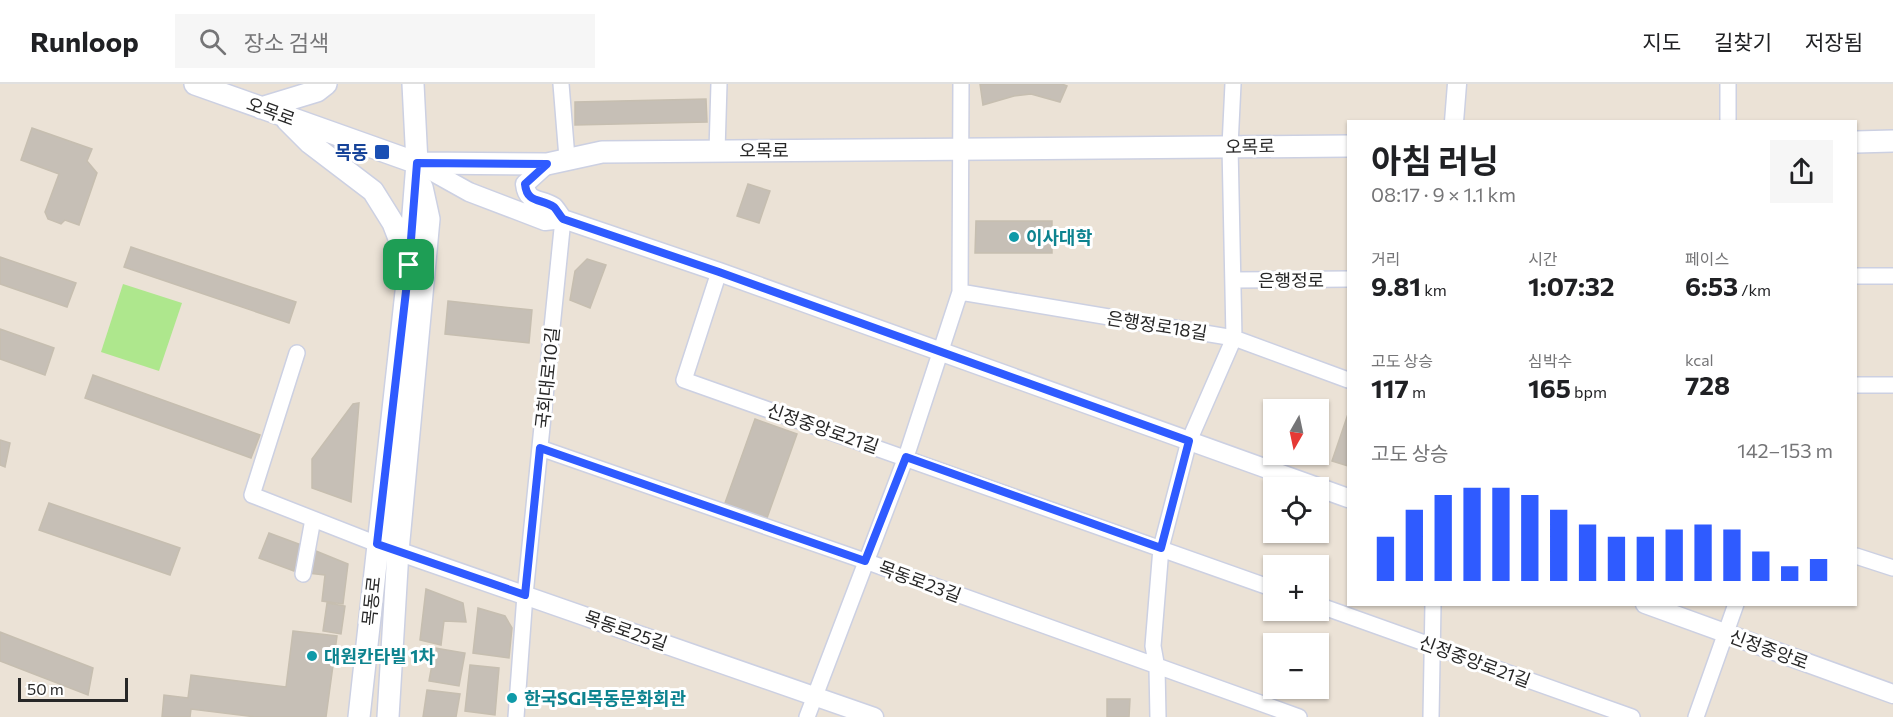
<!DOCTYPE html>
<html lang="ko">
<head>
<meta charset="utf-8">
<style>
	:root { --surface:#fff; --page:#f6f6f6; --text:#202124; --muted:#757577; --line:#e0e0e0; --accent:#2f5bff }
	body { margin:0; font-family:Commissioner,"Noto Sans KR",sans-serif; background:var(--page); color:var(--text); height:100vh; display:flex; flex-direction:column; font-size:22px; white-space:nowrap }
	* { box-sizing:border-box; margin:0 }
	p { font-size:20px; color:var(--muted) }
	.icon { flex:none; width:33px; height:33px; fill:none; stroke:currentColor; stroke-width:2; stroke-linecap:round; stroke-linejoin:round }
	.map { position:relative; flex:1; overflow:hidden }
	.details { position:absolute; left:1347px; top:36px; width:510px; height:486px; display:flex; flex-direction:column; background:var(--surface); border-radius:0px; box-shadow:0 2px 4px #0004 }
	.details>* { flex:none }
	.needle { width:39px; rotate:189deg }
	.controls { position:absolute; left:1263px; top:315px; display:grid; gap:12px }
	.controls a { display:grid; place-items:center; width:66px; height:66px; border-radius:0px; background:var(--surface); box-shadow:0 2px 4px #0004; font-size:30px }
	.scale { position:absolute; left:18px; bottom:15px; width:110px; box-sizing:border-box; padding-left:6px; border:3px solid #272727; border-top:0; font-size:16px; line-height:21px; white-space:nowrap; color:#272727; -webkit-text-stroke:4px #fff; paint-order:stroke }
	.pin { position:absolute; display:grid; place-items:center; width:51px; height:51px; color:#fff; margin:-26px; border-radius:12px; box-shadow:0 3px 9px #0006 }
	.round { display:grid; place-items:center; flex:none; width:63px; height:63px; border-radius:0px; background:var(--page) }
	.overview { display:flex; align-items:center; justify-content:space-between; height:102px; padding:0 24px }
	h1 { font-size:33px; font-weight:700; line-height:45px }
	.figures { display:grid; grid-template-columns:repeat(3,1fr); gap:9px; height:102px; padding:6px 24px }
	.figures div { display:grid; align-content:center }
	.figures b { font-size:26px; font-weight:700 }
	.figures small { font-size:16px; font-weight:400 }
	.figures p { font-size:16px }
	.chart { height:168px; padding:12px 24px }
	.chart p { display:flex; justify-content:space-between }
	.chart svg { width:100%; height:108px; margin-top:6px; stroke:var(--accent); stroke-width:6 }
	header { display:flex; align-items:center; gap:36px; box-sizing:border-box; height:84px; padding:0 30px; background:var(--surface); border-bottom:2px solid var(--line) }
	header strong { font-size:28px }
	nav { display:flex; gap:33px; margin-inline-start:auto; font-size:21px }
	.search { width:420px; height:54px; background:var(--page); display:flex; align-items:center; gap:15px; box-sizing:border-box; padding:0 21px; border-radius:0px; color:var(--muted); font-size:22px }
	.map>svg:first-child { display:block }
</style>
</head>
<body>
<header>
<strong>Runloop</strong>
<div class="search"><svg class="icon" aria-label="search" viewBox="0 0 24 24"><circle cx="10" cy="10" r="6"/><path d="M15 15l6 6"/></svg>장소 검색</div>
<nav><a>지도</a><a>길찾기</a><a>저장됨</a></nav>
</header>
<div class="map">
<svg width="1893" height="633" viewBox="0 0 1893 633">
	<rect width="100%" height="100%" fill="#ebe2d6"/>
	<!-- green -->
	<path fill="#aee78d" d="M123 200 182 219 159 287 101 268Z"/>
	<!-- building -->
	<path fill="#c6bfb6" stroke="#c6beb0" stroke-width="1.5" d="M980 0H1062L1067 2 1060 18 1031 10 1014 12 983 21Z
		M706 15 707 38 575 41V18Z
		M32 44 92 65 87 77 97 89 79 141 65 136 61 140 48 135 45 128 59 90 21 76Z
		M748 100 770 107 759 139 737 132Z
		M976 137H1052V169H975Z
		M131 163 296 218 289 239 124 183Z
		M0 173 76 199 67 223 0 200Z
		M587 175 606 181 590 224 570 216 575 187Z
		M448 217 532 226 529 259 445 250Z
		M0 245 54 264 45 291 0 275Z
		M93 291 260 351 251 374 85 314Z
		M359 319 351 418 312 404V375L353 320Z
		M1348 330V382L1332 377Z
		M755 335 797 350 767 434 725 419Z
		M0 356 10 359 5 383 0 381Z
		M49 419 180 464 170 491 39 446Z
		M269 449 304 462 294 487 259 474Z
		M311 465 348 480 343 520 322 517 325 491 308 489Z
		M426 505 463 519 466 538 444 537 441 561 420 556Z
		M327 519 345 522 341 550 323 547Z
		M478 524 505 532 512 544 509 574 473 569Z
		M293 547 337 552 326 633H256L191 625 190 633H162L164 611 188 614 191 591 286 603Z
		M0 548 93 584 88 611 0 577Z
		M435 564 465 569 459 602 429 597Z
		M470 581 499 584 495 631 465 627Z
		M427 606 460 610 456 633H423Z
		M1107 615H1130L1129 633H1107Z"/>
	<g fill="none" stroke-linecap="round" stroke-linejoin="round">
		<defs>
			<path id="minor" d="M561 0 567 74
				M1728 0V38
				M717 67 719 0
				M719 188 684 296 1274 505
				M1856 192H1893
				M1233 196 1348 195
				M960 208 1234 254 1348 296
				M297 269 252 411 377 460
				M1856 301H1893
				M540 364 865 477 1299 633
				M1856 472 1893 484
				M303 490 313 435
				M1318 521 1632 633
				M516 633 525 511 563 135
				M807 633 906 373 960 208 961 0
				M1158 633 1157 584 1153 562 1161 464 1189 357 1234 254 1230 62 1233 0
				M1431 633 1433 520
				M1696 633 1736 520"/>
			<path id="tertiary" d="M1454 38 1457 0
				M417 79 469 108 545 137 563 135 719 188 1348 414
				M547 80 525 100C527 120 541 114 554 123 557 126 560 132 563 135
				M386 463 874 633
				M1645 520 1893 610"/>
			<path id="secondary" d="M195 0 417 79 547 80 602 68 1348 62
				M261 24 317 7 326 0
				M287 36 310 59 373 107 393 139 407 175
				M1856 58 1893 57
				M359 633 409 181 417 79 413 0
				M388 633 398 467 429 135 422 103"/>
		</defs>
		<!-- minor casing -->
		<use href="#minor" stroke="#ccd0e2" stroke-width="18"/>
		<!-- tertiary casing -->
		<use href="#tertiary" stroke="#ccd0e2" stroke-width="21"/>
		<!-- secondary casing -->
		<use href="#secondary" stroke="#ccd0e2" stroke-width="24"/>
		<!-- minor -->
		<use href="#minor" stroke="#fff" stroke-width="15"/>
		<!-- tertiary -->
		<use href="#tertiary" stroke="#fff" stroke-width="18"/>
		<!-- secondary -->
		<use href="#secondary" stroke="#fff" stroke-width="21"/>
	</g>
	<g fill="none" stroke-linecap="round" stroke-linejoin="round">
		<defs>
			<path id="route" d="M417 79 547 80 525 100C527 120 541 114 554 123 557 126 560 132 563 135L719 188 1189 357 1161 464 906 373 865 477 540 364 525 511 377 460 409 181Z"/>
		</defs>
		<!-- route casing -->
		<use href="#route" stroke="#fff" stroke-width="12"/>
		<!-- route -->
		<use href="#route" stroke="#2f5bff" stroke-width="8"/>
	</g>
	<!-- markers -->
	<rect fill="#1a4fb4" stroke="#fff" stroke-width="2" x="374" y="60" width="16" height="16" rx="3"/>
	<g fill="#0f9aa8" stroke="#fff" stroke-width="2">
		<circle cx="1014" cy="153" r="6"/>
		<circle cx="312" cy="572" r="6"/>
		<circle cx="512" cy="614" r="6"/>
	</g>
	<g text-anchor="middle" dominant-baseline="central" stroke-width="6" stroke-linejoin="round" paint-order="stroke">
		<!-- street labels -->
		<g font-size="18" fill="#272727" stroke="#fff">
			<text transform="translate(271 27) rotate(20)">오목로</text>
			<text transform="translate(1250 62) rotate(-1)">오목로</text>
			<text x="764" y="66">오목로</text>
			<text x="1291" y="196">은행정로</text>
			<text transform="translate(1157 241) rotate(9)">은행정로18길</text>
			<text transform="translate(547 294) rotate(-84)">국회대로10길</text>
			<text transform="translate(823 344) rotate(19)">신정중앙로21길</text>
			<text transform="translate(920 497) rotate(20)">목동로23길</text>
			<text transform="translate(371 517) rotate(-84)">목동로</text>
			<text transform="translate(626 546) rotate(19)">목동로25길</text>
			<text transform="translate(1769 565) rotate(20)">신정중앙로</text>
			<text transform="translate(1475 577) rotate(20)">신정중앙로21길</text>
		</g>
		<!-- transit labels -->
		<g font-size="18" font-weight="bold" fill="#164399" stroke="#fff" text-anchor="end">
			<text x="368" y="68">목동</text>
		</g>
		<!-- culture labels -->
		<g font-size="18" font-weight="bold" fill="#0d838f" stroke="#fff" text-anchor="start">
			<text x="1026" y="153">이사대학</text>
			<text x="324" y="572">대원칸타빌 1차</text>
			<text x="524" y="614">한국SGI목동문화회관</text>
		</g>
	</g>
</svg>
<div class="controls">
<a><svg class="needle" viewBox="-14 -14 28 28"><path d="M0-13l5 13h-10z" fill="#e53935"/><path d="M0 13l5-13h-10z" fill="#757577"/></svg></a>
<a><svg class="icon" aria-label="locate" viewBox="0 0 24 24"><circle cx="12" cy="12" r="6"/><path d="M12 2v4M12 18v4M2 12h4M18 12h4"/></svg></a>
<a>+</a>
<a>−</a>
</div>
<div class="scale">50 m</div>
<div class="pin" style="left:409px;top:181px;background:#1e9e55"><svg class="icon" aria-label="arrive" viewBox="0 0 24 24"><path d="M6 21V4h12l-3 4 3 4H6"/></svg></div>
<section class="details">
<div class="overview"><div><h1>아침 러닝</h1><p>08:17 · 9 × 1.1 km</p></div><a class="round"><svg class="icon" aria-label="share" viewBox="0 0 24 24"><path d="M12 15V3M7 8l5-5 5 5M5 13v7h14v-7"/></svg></a></div>
<div class="figures">
<div><p>거리</p><b>9.81<small> km</small></b></div>
<div><p>시간</p><b>1:07:32</b></div>
<div><p>페이스</p><b>6:53<small> /km</small></b></div>
</div>
<div class="figures">
<div><p>고도 상승</p><b>117<small> m</small></b></div>
<div><p>심박수</p><b>165<small> bpm</small></b></div>
<div><p>kcal</p><b>728</b></div>
</div>
<div class="chart"><p><span>고도 상승</span>142–153 m</p>
<svg viewBox="0 0 160 44" preserveAspectRatio="none"><path d="M5 44V26M15 44V15M25 44V9M35 44V6M45 44V6M55 44V9M65 44V15M75 44V21M85 44V26M95 44V26M105 44V23M115 44V21M125 44V23M135 44V32M145 44V38M155 44V35"/></svg>
</div>
</section>
</div>
</body>
</html>
